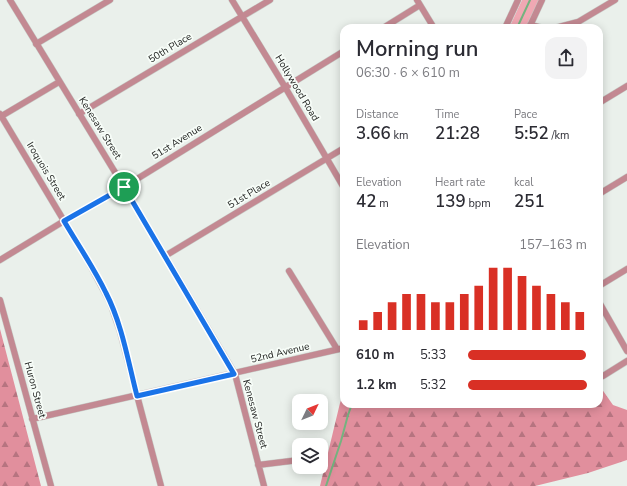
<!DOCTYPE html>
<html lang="en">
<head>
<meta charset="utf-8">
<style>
	:root { --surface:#fff; --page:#f2f2f3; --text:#2b2b33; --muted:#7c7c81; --accent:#d93025 }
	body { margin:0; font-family:"Nunito Sans",sans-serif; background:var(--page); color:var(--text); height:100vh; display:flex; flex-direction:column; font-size:15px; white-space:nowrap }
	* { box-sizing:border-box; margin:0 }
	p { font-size:13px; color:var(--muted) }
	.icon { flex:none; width:22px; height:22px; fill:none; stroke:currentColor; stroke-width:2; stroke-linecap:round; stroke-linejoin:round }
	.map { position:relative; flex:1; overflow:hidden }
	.details { position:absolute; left:340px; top:24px; width:263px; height:384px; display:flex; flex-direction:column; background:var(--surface); border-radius:12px; box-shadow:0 2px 10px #0003 }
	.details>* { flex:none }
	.needle { width:26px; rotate:47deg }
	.tools { position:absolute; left:292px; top:394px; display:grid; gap:8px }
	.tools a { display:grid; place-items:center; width:36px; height:36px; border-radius:8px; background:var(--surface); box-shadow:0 2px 10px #0003; font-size:20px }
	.pin { position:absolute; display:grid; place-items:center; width:34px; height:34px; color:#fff; margin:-17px; border:2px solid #fff; border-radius:50%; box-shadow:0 1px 4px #0007 }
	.round { display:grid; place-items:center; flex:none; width:42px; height:42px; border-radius:12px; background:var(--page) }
	.overview { display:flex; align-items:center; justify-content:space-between; height:68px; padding:0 16px }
	h1 { font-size:22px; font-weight:600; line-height:30px }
	.metrics { display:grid; grid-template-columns:repeat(3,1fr); gap:6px; height:68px; padding:4px 16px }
	.metrics div { display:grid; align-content:center }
	.metrics b { font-size:17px; font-weight:600 }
	.metrics small { font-size:11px; font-weight:400 }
	.metrics p { font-size:11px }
	.chart { height:112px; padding:8px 16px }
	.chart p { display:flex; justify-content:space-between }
	.chart svg { width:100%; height:72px; margin-top:4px; stroke:var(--accent); stroke-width:6 }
	ul { padding:0 16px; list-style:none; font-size:13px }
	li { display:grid; grid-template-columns:64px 48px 1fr; align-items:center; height:30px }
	li i { height:10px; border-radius:5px; background:var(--accent) }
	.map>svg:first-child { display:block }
</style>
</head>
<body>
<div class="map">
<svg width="627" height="486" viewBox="0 0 627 486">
	<defs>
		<pattern id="forest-firs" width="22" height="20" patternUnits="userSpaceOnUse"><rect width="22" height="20" fill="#e18f9d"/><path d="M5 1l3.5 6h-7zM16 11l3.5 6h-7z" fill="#b67480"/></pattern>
	</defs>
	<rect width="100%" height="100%" fill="#eaf0eb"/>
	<!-- forest -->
	<path fill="url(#forest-firs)" d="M0 329 41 486H0Z
		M599 385 613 405 627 410V460L588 473 535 486H320L340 403 344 393V404H599Z"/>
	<!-- park -->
	<path fill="#f0a8b3" d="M522 0H539L526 28H509Z"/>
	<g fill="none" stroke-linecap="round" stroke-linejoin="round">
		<!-- stream -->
		<path stroke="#74b37f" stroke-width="2" d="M517 28 530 0
			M326 486 341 441 348 415 352 404"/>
		<defs>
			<path id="minor" d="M10 0 124 187 235 374 264 486
				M232 0 285 87 344 188
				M417 0 434 28
				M530 25 543 28
				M383 28 420 5
				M505 28 518 0
				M529 28 542 0
				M555 28 578 22 615 0
				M36 44 110 0
				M599 103 627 86
				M0 114 88 261 110 302 120 331 161 486
				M79 114 270 0
				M0 117 59 82
				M599 194 627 177
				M165 256 344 148
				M0 260 64 221 124 187 344 51
				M289 271 337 349
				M599 286 627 269
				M0 300 51 486
				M599 302 627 351
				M603 376 627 361
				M32 419 344 348
				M258 465 299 460"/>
		</defs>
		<!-- minor casing -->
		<use href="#minor" stroke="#c6cbc6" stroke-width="7"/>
		<!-- minor -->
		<use href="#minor" stroke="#c38992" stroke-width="6"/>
	</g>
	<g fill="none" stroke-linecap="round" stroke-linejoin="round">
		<defs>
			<path id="route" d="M124 187 234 374 137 396C128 361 122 324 106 293 94 268 78 245 64 221Z"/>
		</defs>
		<!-- route casing -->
		<use href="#route" stroke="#fff" stroke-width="8"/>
		<!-- route -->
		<use href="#route" stroke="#1a73e8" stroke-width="5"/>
	</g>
	<g text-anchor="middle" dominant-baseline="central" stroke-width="3.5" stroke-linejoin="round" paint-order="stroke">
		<!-- street labels -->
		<g font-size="10" fill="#202220" stroke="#f7fdf8">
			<text transform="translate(170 48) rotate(-31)">50th Place</text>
			<text transform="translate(297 88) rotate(59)">Hollywood Road</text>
			<text transform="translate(100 128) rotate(58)">Kenesaw Street</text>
			<text transform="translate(177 142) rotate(-32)">51st Avenue</text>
			<text transform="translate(46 171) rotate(59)">Iroquois Street</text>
			<text transform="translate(249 194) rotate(-31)">51st Place</text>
			<text transform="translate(280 353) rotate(-13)">52nd Avenue</text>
			<text transform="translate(35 390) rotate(75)">Huron Street</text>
			<text transform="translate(255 414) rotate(75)">Kenesaw Street</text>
		</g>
	</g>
</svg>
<div class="tools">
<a><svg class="needle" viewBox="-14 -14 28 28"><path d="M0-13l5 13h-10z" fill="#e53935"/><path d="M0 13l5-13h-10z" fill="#7c7c81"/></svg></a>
<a><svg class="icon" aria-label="layers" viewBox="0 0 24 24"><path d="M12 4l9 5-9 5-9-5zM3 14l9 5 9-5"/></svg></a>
</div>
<div class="pin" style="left:124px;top:187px;background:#1e9e55"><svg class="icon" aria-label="arrive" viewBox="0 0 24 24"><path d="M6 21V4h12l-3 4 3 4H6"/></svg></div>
<section class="details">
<div class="overview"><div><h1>Morning run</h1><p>06:30 · 6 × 610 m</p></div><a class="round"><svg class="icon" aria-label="share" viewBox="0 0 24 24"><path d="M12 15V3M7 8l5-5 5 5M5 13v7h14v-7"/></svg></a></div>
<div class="metrics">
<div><p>Distance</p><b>3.66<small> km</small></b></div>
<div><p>Time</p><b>21:28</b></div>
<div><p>Pace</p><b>5:52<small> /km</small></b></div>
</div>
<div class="metrics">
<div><p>Elevation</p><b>42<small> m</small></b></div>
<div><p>Heart rate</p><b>139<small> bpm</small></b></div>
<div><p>kcal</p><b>251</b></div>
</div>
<div class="chart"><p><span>Elevation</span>157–163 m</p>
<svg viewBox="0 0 160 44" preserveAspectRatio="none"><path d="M5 44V38M15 44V33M25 44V27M35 44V22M45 44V22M55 44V27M65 44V27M75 44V22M85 44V17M95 44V6M105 44V6M115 44V11M125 44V17M135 44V22M145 44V27M155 44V33"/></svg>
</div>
<ul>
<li><b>610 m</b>5:33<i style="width:99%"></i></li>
<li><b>1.2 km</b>5:32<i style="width:100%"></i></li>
</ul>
</section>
</div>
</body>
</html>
